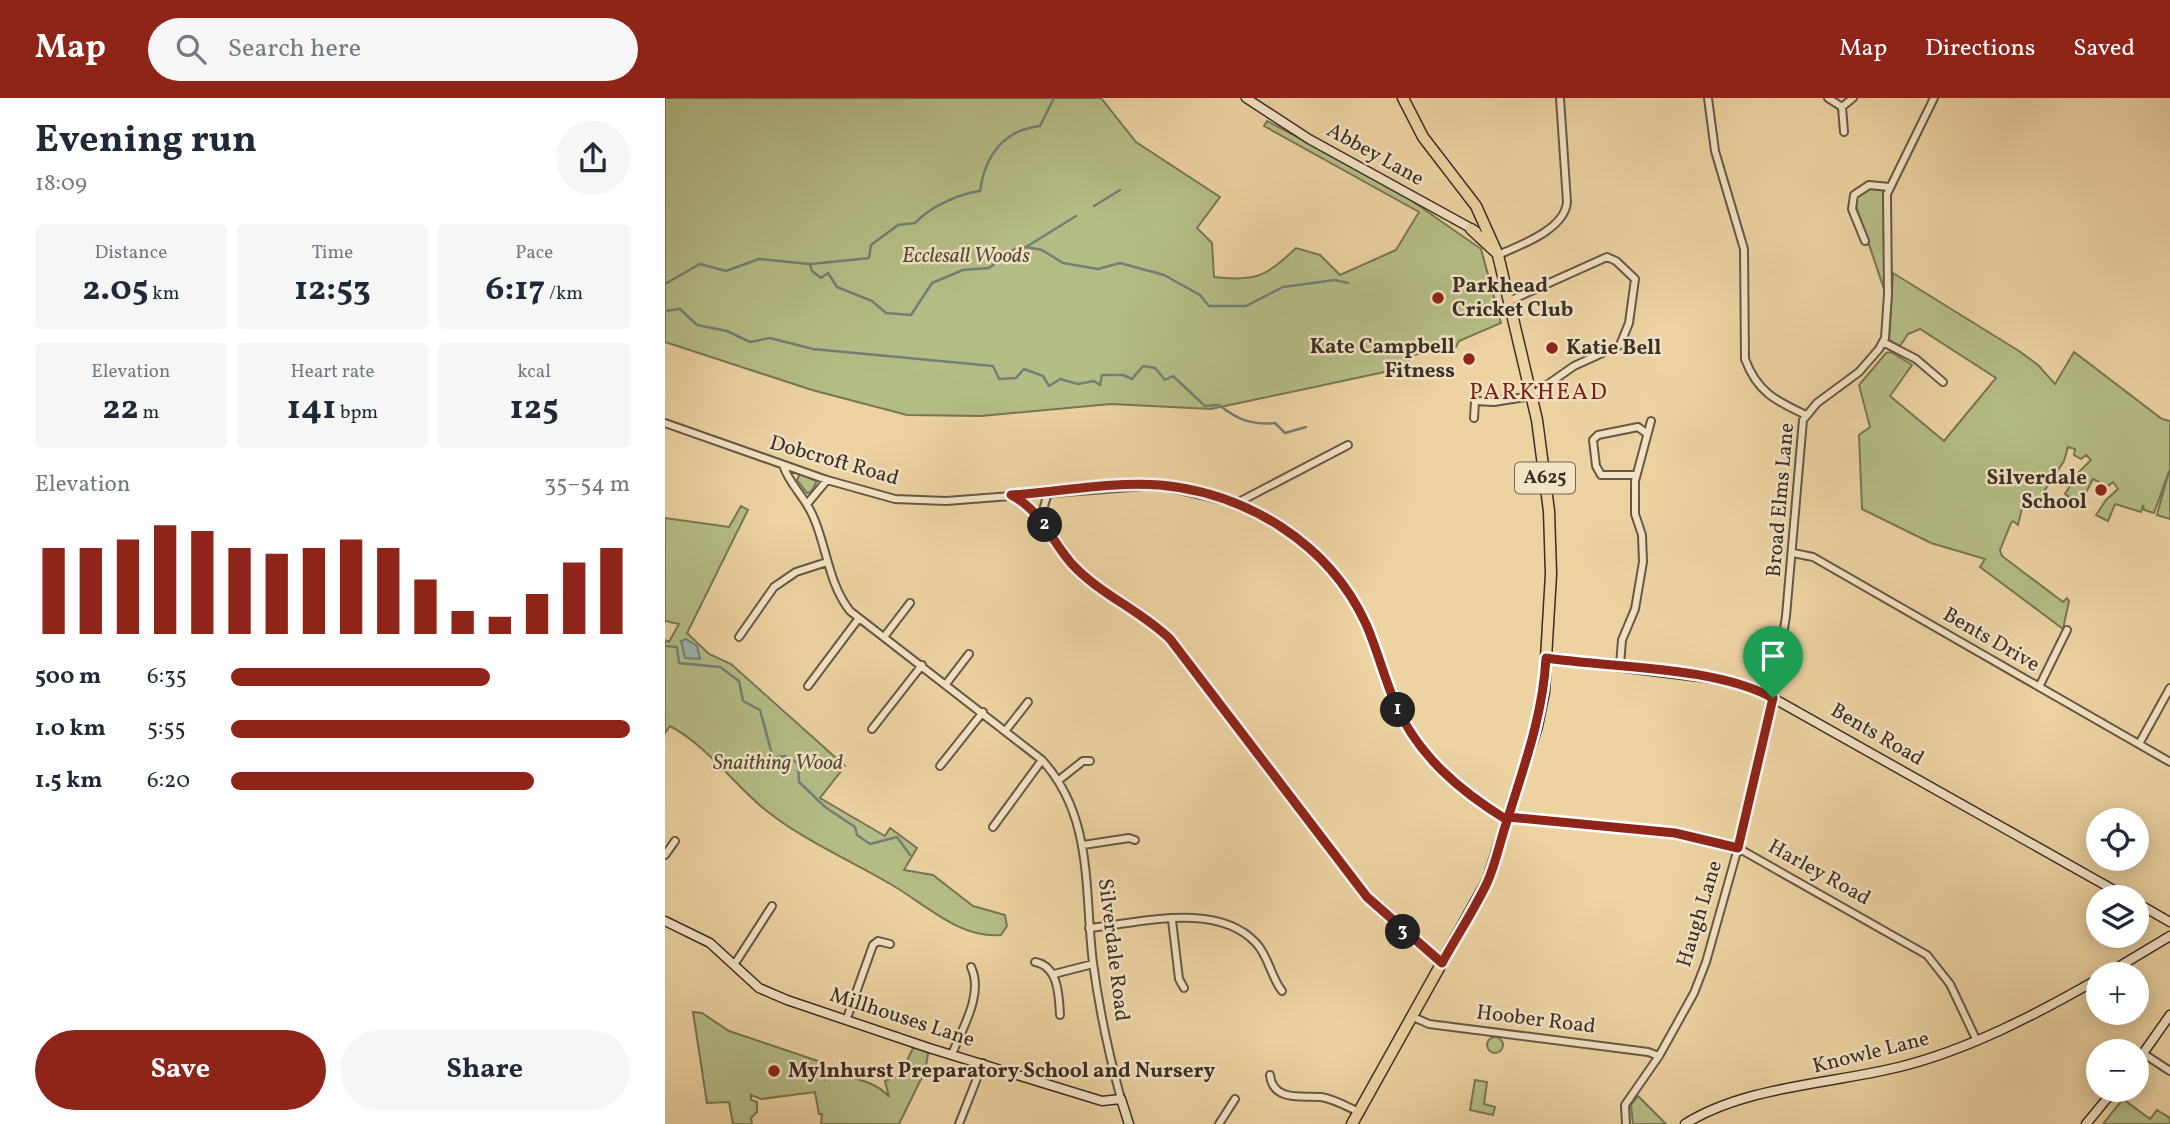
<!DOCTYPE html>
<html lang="en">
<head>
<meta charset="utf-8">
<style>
	:root { --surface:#fff; --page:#f6f6f7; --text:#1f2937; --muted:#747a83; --accent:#8f2418 }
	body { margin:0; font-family:Vollkorn,serif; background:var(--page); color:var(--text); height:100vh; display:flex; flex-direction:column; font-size:26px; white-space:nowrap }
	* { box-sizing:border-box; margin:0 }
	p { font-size:23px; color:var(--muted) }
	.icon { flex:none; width:38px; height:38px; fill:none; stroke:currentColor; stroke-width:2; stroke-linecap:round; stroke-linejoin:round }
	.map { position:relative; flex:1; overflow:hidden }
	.panel { display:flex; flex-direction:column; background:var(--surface); width:665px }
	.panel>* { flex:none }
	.tools { position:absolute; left:1421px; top:710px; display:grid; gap:14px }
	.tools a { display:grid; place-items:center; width:63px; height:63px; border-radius:50%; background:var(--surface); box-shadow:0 4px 18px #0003; font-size:35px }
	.pin { position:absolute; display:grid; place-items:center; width:60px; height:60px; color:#fff; margin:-72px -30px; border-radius:50% 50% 50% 0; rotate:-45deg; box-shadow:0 0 7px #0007 }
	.pin .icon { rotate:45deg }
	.km { position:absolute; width:35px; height:35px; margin:-18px; border-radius:50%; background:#222; color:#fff; font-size:19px; line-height:35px; text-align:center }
	.round { display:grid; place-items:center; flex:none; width:74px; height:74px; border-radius:37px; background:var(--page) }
	.overview { display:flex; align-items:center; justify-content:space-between; height:119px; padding:0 35px }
	h1 { font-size:38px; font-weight:700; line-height:52px }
	.figures { display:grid; grid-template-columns:repeat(3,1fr); gap:10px; height:119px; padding:7px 35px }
	.figures div { display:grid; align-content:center; border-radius:7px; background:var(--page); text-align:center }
	.figures b { font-size:35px; font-weight:700 }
	.figures small { font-size:19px; font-weight:400 }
	.figures p { font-size:19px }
	.chart { height:196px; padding:14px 35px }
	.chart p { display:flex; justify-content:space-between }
	.chart svg { width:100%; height:126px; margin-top:7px; stroke:var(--accent); stroke-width:6 }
	.cta { display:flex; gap:14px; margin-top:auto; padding:14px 35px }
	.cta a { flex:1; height:80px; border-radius:42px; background:var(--accent); color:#fff; font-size:28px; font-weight:700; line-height:80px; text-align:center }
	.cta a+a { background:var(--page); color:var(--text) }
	ul { padding:0 35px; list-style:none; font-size:23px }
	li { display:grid; grid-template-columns:112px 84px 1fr; align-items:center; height:52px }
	li i { height:18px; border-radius:9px; background:var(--accent) }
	header { display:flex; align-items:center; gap:42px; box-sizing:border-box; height:98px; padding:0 35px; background:var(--accent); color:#fff }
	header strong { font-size:33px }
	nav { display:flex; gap:38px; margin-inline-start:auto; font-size:24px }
	.search { width:490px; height:63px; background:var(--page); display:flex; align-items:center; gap:18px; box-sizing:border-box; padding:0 24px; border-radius:38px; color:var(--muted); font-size:26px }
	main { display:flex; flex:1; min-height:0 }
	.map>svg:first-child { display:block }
</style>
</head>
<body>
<header>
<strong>Map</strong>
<div class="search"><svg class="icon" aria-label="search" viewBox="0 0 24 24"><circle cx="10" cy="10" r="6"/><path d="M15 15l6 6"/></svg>Search here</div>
<nav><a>Map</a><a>Directions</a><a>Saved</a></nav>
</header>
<main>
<section class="panel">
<div class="overview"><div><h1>Evening run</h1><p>18:09</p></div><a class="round"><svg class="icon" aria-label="share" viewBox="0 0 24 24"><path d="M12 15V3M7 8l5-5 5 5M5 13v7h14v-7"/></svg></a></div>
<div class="figures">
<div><p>Distance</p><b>2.05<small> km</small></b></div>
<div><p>Time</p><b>12:53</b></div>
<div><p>Pace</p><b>6:17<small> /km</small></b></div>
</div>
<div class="figures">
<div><p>Elevation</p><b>22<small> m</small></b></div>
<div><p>Heart rate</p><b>141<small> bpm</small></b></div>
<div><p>kcal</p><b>125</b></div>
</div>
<div class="chart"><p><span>Elevation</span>35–54 m</p>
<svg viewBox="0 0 160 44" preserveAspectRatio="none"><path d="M5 44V14M15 44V14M25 44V11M35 44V6M45 44V8M55 44V14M65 44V16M75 44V14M85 44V11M95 44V14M105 44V25M115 44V36M125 44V38M135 44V30M145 44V19M155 44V14"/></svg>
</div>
<ul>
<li><b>500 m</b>6:35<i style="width:65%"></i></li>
<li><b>1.0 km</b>5:55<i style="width:100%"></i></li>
<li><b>1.5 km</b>6:20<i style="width:76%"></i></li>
</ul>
<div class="cta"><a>Save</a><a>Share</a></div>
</section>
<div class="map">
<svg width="1505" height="1026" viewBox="0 0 1505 1026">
	<rect width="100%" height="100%" fill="#edd3a2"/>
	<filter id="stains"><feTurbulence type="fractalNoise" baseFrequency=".00286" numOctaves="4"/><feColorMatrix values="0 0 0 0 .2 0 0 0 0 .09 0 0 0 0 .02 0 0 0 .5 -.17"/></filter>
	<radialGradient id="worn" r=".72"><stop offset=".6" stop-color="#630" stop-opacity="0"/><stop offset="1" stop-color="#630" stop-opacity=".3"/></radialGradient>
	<!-- green -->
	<path fill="#b5bd86" stroke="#777656" stroke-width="2" d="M0 0H436L471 44 555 99 532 130 547 145 549 179C592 184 601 178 631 150L655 157 675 177 731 152 754 114 599 28 602 23 724 87 816 151 836 225 794 243 791 249 748 257 738 270 546 311 446 306 316 318 242 317 147 292 0 244Z
		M1201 90 1217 91 1220 96V194L1190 105 1193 96Z
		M1228 175 1354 253 1373 267 1390 286 1409 254 1497 321 1505 323V421L1492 417 1504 373 1489 415 1479 412 1478 407 1476 414 1450 406 1443 423 1431 417 1441 402 1453 391 1448 384 1443 388 1428 381 1415 406 1400 396 1414 374 1426 362 1421 357 1416 361 1409 357 1410 351 1403 349 1399 363 1372 404 1364 398 1358 406 1353 427 1348 423 1346 425 1335 452 1337 458 1398 504 1402 500 1404 503 1398 531 1315 469 1320 461 1266 445 1197 411 1194 337 1205 329 1194 287 1221 255 1226 254 1247 267 1225 298 1279 343 1331 280 1255 231 1243 236 1235 248 1224 242Z
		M135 376 152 383 146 394 142 395 132 382Z
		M76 408 83 412 22 535 44 556 66 566 180 668 155 700 220 738 225 730 252 750 239 772 268 777 308 808 340 817 342 828 336 837C295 841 260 806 227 787 183 761 137 742 98 710 66 683 42 648 5 628L0 635V542L4 544 14 526 0 523V420L64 429Z
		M28 914 37 915 64 933 159 965 160 981 167 974C185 980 212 983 224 999L220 983 235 977 250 946 264 951 260 973 234 1026H156L157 1016H154L150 994 96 1001 86 997V1002L92 1004V1014L86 1020 87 1026H68L64 1004 42 1005Z
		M822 947a8 8 0 1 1 16 0a8 8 0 1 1-16 0Z
		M810 982 822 984 819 1006 830 1009 828 1017 805 1012Z
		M973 998 1001 1026H968L966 1007Z
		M1458 1001 1485 1021 1492 1012 1505 1020V1026H1438Z"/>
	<!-- water -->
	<path fill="#9ab6ad" stroke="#738077" stroke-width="2" d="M21 541 32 548 35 561 20 560 16 543Z"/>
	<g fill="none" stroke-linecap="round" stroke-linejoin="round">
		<!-- stream -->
		<path stroke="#738077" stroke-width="2.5" d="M429 108 455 92
			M361 149 411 118
			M146 166 204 160 206 147 233 127 250 125C265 109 293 96 315 93 320 57 339 32 375 28L389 0
			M0 186 35 166 61 173 94 161 145 166 147 173 156 180 163 175 172 189 207 203 221 215 246 217 267 185 298 172 324 170 351 150 361 149 377 152 398 165 433 171 455 165 499 177 535 197 544 208H581L618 189 670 182 683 185
			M0 213 15 211 32 227 62 233 85 244 105 240 148 251 328 268 334 281 351 280 359 271 378 278 384 288 395 281 413 286 429 283 435 287 437 277H458L467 281 478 268 490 270 500 282 508 278 540 308 554 307C573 322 586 327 610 325L620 335 641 329
			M0 548 12 549 14 565 55 569 74 583 78 603 95 612 108 660 120 658 133 665 134 684 160 709 190 729 192 737 205 746 232 739 245 757"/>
		<defs>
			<path id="street" d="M1043 0 1050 53 1079 151 1080 261C1092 294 1111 303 1141 317
				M1163 0 1177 9 1188 0
				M1177 9 1179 34
				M1200 143 1187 111 1189 97 1204 87 1224 89
				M833 157C856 147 900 131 902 104L895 0
				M1218 244 1251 261 1278 284
				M809 320 810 303 829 304 866 298 909 268 955 247 964 225 970 181 951 163 942 159 844 203
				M0 325 162 382 230 401 281 403 493 387 572 405 633 440 674 480 700 524 730 605 751 643 778 675 842 722
				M118 367C124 386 140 399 148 418 162 449 163 485 185 513L377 662C429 719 419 793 428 865 434 910 444 957 456 1001
				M970 377H936L931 368 928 342 933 337 973 329 981 335
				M348 398C374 411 379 432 397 454 426 491 471 508 505 541L702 799 777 865
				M572 405 683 347
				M142 406 162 382
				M376 419 382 398 388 394
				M1128 455 1148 459 1505 664
				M74 539 109 489 131 474 162 464
				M219 539 245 505
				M955 567 957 542 970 511 978 464 977 437 970 416V383L986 323
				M281 586 304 556
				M143 588 194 520
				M1374 589 1402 532
				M207 631 257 567
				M341 632 363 604
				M1474 646 1505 590
				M275 668 318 614
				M394 682 418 663H425
				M843 719 1010 735 1073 750 1262 857 1285 886 1311 941
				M328 729 377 662
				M418 747 464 740 470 742
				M0 757 10 743
				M507 822 514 881 519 890
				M424 830C475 825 552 803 591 845 604 859 606 879 617 893
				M370 864C393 868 394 896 395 917
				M69 867 107 808
				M389 876 428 866
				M746 918 764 926 983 954 994 958
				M182 920 208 847 213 843 225 846
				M287 956C297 931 319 896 306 869
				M1479 956 1505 973
				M605 977C608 1005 640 997 656 999 669 1001 683 1009 694 1014
				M294 1026 318 965
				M554 1026 570 1001
				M961 1026 960 1007 994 958 1029 895 1041 864 1073 750 1108 600 1121 518 1138 322 1152 305 1194 274 1214 251 1220 240 1223 196 1222 96 1269 0"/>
			<path id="secondary" d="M581 0 644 41 811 133
				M881 560 1060 582 1092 591 1463 800
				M1472 805 1505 824
				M0 823 45 845 94 890 122 902 264 950 437 1003 456 1001 464 1026
				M1440 877 1505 838
				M1472 964 1505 917
				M1020 1026C1080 988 1166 986 1234 969 1303 952 1372 916 1433 881
				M1421 1026 1449 992"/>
			<path id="primary" d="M806 131 833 156
				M687 1026 823 782 872 628 879 594 886 476 884 413 872 322 833 157 811 108 758 39 738 0"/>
		</defs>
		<!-- street casing -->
		<use href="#street" stroke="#665846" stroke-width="10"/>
		<!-- secondary casing -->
		<use href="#secondary" stroke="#392f27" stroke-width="11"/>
		<!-- primary casing -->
		<use href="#primary" stroke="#392f27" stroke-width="13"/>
		<!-- street -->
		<use href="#street" stroke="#f3e2c3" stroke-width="6"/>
		<!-- secondary -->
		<use href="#secondary" stroke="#f3e2c3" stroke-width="8"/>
		<!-- primary -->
		<use href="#primary" stroke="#edd3a2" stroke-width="10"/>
	</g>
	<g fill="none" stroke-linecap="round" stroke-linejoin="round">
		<defs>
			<path id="route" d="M1108 600 1073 750 1010 735 843 719 842 722C795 693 753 658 730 605 719 579 712 551 701 526 664 445 581 395 495 387 448 383 393 394 346 397 376 412 385 441 406 465 434 496 475 512 505 541L702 799 777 865C792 838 809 812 822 785 831 765 835 743 842 723 859 668 878 617 881 560 948 570 1050 568 1108 600"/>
		</defs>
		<!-- route casing -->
		<use href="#route" stroke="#fff" stroke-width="14"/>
		<!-- route -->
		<use href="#route" stroke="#8f2418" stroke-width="9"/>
	</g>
	<!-- markers -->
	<g fill="#8f2418" stroke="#f3e2c3" stroke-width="2.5">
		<circle cx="773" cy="200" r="7"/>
		<circle cx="887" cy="250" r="7"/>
		<circle cx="804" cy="261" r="7"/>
		<circle cx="1436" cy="392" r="7"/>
		<circle cx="109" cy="973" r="7"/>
	</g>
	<g text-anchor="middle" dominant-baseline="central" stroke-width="5" stroke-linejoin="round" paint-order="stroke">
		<!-- shield labels -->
		<rect fill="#f3e2c3" stroke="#716556" stroke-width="2" x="850" y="364.5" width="60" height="31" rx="5"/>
		<g font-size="19" font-weight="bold" fill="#392f27">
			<text x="880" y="380">A625</text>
		</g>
		<!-- street labels -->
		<g font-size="21" fill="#392f27" stroke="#f3e2c3">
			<text transform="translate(710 57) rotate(29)">Abbey Lane</text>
			<text transform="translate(169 363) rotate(16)">Dobcroft Road</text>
			<text transform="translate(1116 402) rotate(-85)">Broad Elms Lane</text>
			<text transform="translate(1326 542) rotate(30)">Bents Drive</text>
			<text transform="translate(1212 637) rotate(30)">Bents Road</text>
			<text transform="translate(1154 775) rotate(29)">Harley Road</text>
			<text transform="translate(1035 816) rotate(-73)">Haugh Lane</text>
			<text transform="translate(448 852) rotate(83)">Silverdale Road</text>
			<text transform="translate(237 920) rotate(18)">Millhouses Lane</text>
			<text transform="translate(871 922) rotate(7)">Hoober Road</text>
			<text transform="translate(1206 955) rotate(-14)">Knowle Lane</text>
		</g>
		<!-- park labels -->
		<g font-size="21" font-style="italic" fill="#524b3a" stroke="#f3e2c3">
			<text x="301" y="158">Ecclesall Woods</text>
			<text x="113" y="665">Snaithing Wood</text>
		</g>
		<!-- poi labels -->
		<g font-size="21" font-weight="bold" fill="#392f27" stroke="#f3e2c3" text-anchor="start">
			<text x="787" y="188">Parkhead<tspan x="787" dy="24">Cricket Club</tspan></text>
			<text x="790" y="249" text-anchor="end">Kate Campbell<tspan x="790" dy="24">Fitness</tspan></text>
			<text x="901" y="250">Katie Bell</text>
			<text x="1422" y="380" text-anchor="end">Silverdale<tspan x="1422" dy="24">School</tspan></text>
			<text x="123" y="973">Mylnhurst Preparatory School and Nursery</text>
		</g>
		<!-- neighbourhood labels -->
		<g font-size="23" letter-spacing="2" fill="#7a1f14" stroke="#f3e2c3">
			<text x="874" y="295">PARKHEAD</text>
		</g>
	</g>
	<rect width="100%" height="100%" filter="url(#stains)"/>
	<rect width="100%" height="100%" fill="url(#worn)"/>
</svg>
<div class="tools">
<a><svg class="icon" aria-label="locate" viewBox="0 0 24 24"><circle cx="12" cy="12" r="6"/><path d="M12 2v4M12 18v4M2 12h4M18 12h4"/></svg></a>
<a><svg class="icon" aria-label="layers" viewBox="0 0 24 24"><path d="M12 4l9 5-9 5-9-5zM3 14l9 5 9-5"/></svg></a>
<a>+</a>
<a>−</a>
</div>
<div class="pin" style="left:1108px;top:600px;background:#1e9e55"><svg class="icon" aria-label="arrive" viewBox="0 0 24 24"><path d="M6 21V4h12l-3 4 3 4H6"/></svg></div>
<b class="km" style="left:733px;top:612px">1</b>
<b class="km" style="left:380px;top:427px">2</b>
<b class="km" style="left:738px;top:834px">3</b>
</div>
</main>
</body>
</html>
